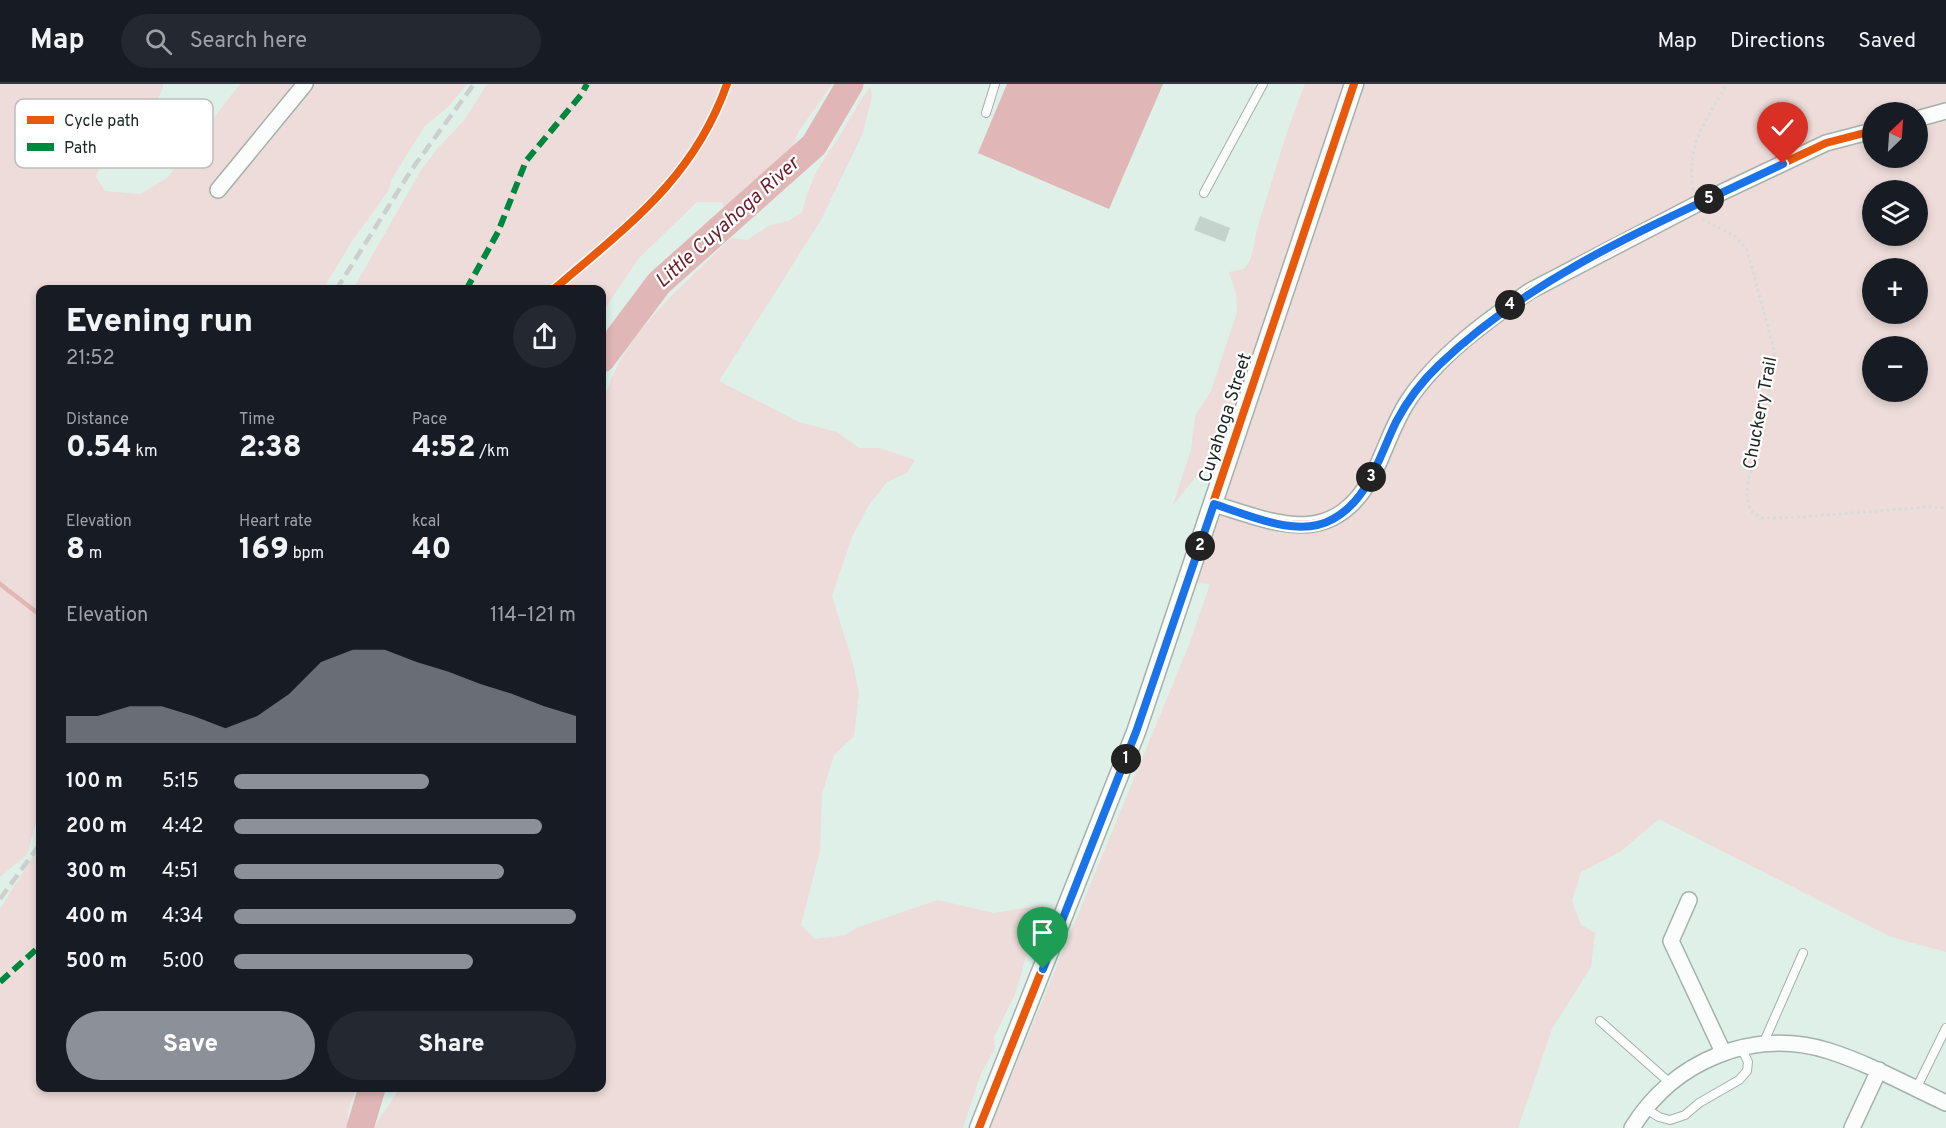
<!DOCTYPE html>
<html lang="en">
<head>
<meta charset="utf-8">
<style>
	:root { --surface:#171b24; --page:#242831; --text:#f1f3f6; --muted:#9ea1a6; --line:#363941; --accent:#8c9099 }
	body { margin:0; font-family:Overpass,sans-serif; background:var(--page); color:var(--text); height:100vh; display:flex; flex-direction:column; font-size:22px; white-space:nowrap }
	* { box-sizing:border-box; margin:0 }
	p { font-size:20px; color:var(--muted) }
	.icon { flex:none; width:33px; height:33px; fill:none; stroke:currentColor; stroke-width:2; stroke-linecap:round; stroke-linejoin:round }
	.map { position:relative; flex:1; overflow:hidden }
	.drawer { position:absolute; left:36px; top:201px; width:570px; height:807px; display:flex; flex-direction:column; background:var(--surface); border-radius:12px; box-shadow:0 3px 9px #0003 }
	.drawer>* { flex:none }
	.needle { width:39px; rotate:25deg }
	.buttons { position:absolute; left:1862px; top:18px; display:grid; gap:12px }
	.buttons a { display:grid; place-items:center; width:66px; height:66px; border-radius:50%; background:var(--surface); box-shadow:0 3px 9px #0003; font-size:30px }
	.pin { position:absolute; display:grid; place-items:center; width:51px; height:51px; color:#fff; margin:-62px -26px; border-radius:50% 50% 50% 0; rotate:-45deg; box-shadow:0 0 6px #0007 }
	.pin .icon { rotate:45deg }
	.km { position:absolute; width:30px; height:30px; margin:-15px; border-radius:50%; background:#222; color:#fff; font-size:16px; line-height:30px; text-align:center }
	.round { display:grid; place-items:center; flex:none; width:63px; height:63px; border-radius:32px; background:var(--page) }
	.headline { display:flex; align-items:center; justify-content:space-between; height:102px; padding:0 30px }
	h1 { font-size:33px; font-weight:800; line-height:45px }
	.figures { display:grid; grid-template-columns:repeat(3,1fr); gap:9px; height:102px; padding:6px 30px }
	.figures div { display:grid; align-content:center }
	.figures b { font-size:30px; font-weight:800 }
	.figures small { font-size:16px; font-weight:400 }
	.figures p { font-size:16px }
	.chart { height:168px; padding:12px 30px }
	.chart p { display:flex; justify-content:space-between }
	.chart svg { width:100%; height:108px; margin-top:6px; fill:var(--accent); opacity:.7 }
	.primary-button { display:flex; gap:12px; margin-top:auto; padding:12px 30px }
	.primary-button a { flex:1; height:69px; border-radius:36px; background:var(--accent); color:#fff; font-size:24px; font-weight:800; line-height:69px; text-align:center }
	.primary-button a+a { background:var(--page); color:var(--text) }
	ul { padding:0 30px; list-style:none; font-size:20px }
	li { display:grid; grid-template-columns:96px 72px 1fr; align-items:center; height:45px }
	li i { height:15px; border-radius:8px; background:var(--accent) }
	header { display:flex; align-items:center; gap:36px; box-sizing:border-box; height:84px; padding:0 30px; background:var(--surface); border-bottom:2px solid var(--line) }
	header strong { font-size:28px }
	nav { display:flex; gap:33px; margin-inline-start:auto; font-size:21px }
	.search { width:420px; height:54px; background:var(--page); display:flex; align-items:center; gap:15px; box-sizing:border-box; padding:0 21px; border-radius:33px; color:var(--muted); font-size:22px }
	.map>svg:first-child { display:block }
</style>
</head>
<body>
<header>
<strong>Map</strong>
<div class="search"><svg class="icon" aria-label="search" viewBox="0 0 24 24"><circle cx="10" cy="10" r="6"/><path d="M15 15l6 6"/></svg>Search here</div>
<nav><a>Map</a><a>Directions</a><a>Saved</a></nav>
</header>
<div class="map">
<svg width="1946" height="1044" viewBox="0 0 1946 1044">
	<rect width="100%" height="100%" fill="#dff0e9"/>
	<!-- green -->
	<path fill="#eddcd9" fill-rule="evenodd" d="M0 0H163V4L151 30 131 45 107 57 96 93 105 107 141 110 167 94 240 0H467L449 22 425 42 391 96 389 106 352 157 323 205 40 206V737L35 741 27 771 0 793Z
		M487 0H832L799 47 786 78 757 106 724 131 722 118H697L639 174 602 229V206L353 205 421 86 437 65 465 35Z
		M1305 0H1946V868L1891 853 1659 735 1620 768 1581 788 1572 817 1581 841 1595 849 1591 883 1552 945 1518 1044H990L1189 561 1210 500 1187 498 1231 363 1194 395 1173 421 1191 366 1195 332 1211 307 1237 228 1236 209 1229 188 1244 185C1255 173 1253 158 1258 142 1273 94 1286 46 1305 0ZM1872 28H1917V74H1872ZM1872 106H1917V152H1872ZM1872 184H1917V230H1872ZM1872 262H1917V308H1872Z
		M870 3 872 12 863 49 821 136 719 297 799 338 837 348 859 364H880L915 376 907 389 887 398 869 421 852 453 832 512 853 580 859 609 854 652 834 671 822 710 820 767 801 841 815 855 845 851 856 844 938 816 994 829 1043 821 1048 834 1040 854 1026 873 1016 908 994 953 995 964 980 992 963 1044H374C381 1029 393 1018 399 1004H602V320C607 306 612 291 620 277 648 229 692 193 731 154L747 156 768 142 788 137 802 128C812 93 817 85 837 56 849 38 857 20 870 3Z
		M40 761V1004H356L348 1027V1044H0V825Z"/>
	<!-- water -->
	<path fill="#e0b6b6" d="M1007 0H1163L1109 125 978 69Z"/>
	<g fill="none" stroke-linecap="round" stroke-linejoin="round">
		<!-- stream -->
		<path stroke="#e0b6b6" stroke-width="4.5" d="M0 500 40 531"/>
		<!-- river -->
		<path stroke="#e0b6b6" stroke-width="27" d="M602 275 659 199 814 61 850 0
			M360 1044 372 1004"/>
	</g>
	<!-- building -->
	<path fill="#c5d3cd" d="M1200 132 1230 144 1225 158 1194 146Z"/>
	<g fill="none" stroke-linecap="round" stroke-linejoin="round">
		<defs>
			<path id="service" d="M986 29 995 0
				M1204 109 1263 0
				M1600 937 1670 999
				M1763 960 1803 869
				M1916 1005 1946 944
				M1646 1025 1659 1033 1670 1036 1685 1031 1699 1019 1739 996 1747 987 1748 978 1741 963"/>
			<path id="minor" d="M1917 35 1946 27
				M218 106 305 0
				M1214 420C1278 440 1333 465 1373 391 1385 367 1393 340 1408 317 1437 273 1486 237 1530 207L1695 121 1826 59 1872 47
				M1689 816 1671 857 1723 968
				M1632 1044C1673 977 1753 943 1829 967 1870 980 1907 1001 1946 1019
				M1852 1044 1879 986"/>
			<path id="tertiary" d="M979 1044 1136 648 1354 0"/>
		</defs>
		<!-- service casing -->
		<use href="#service" stroke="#a4b1ab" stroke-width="10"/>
		<!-- minor casing -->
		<use href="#minor" stroke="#a4b1ab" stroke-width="18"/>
		<!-- tertiary casing -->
		<use href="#tertiary" stroke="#a4b1ab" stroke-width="21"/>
		<!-- path -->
		<path stroke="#d6dcda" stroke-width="3" stroke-dasharray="3 3" stroke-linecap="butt" d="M1693 106C1686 59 1705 39 1727 0
			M1702 135 1736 153 1747 166 1774 265V283L1754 380 1748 396 1747 413 1751 427 1761 434H1785L1930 423 1946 424"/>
		<!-- service -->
		<use href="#service" stroke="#fafdfc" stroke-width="8"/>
		<!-- minor -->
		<use href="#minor" stroke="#fafdfc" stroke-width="15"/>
		<!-- tertiary -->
		<use href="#tertiary" stroke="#fafdfc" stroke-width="18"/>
		<!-- rail -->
		<path stroke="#cbd0ce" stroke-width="4.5" stroke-dasharray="12 6" stroke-linecap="butt" d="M336 206 412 85 474 0
			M0 815 40 760"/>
		<!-- quiet -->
		<path stroke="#00873e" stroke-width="6" stroke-dasharray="12 6" stroke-linecap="butt" d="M466 206 498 148 526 77 581 11 587 0
			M0 898 40 862"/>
		<defs>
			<path id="cycleway" d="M553 206C627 142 693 96 727 0
				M1214 420C1278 440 1333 465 1373 391 1385 367 1393 340 1408 317 1437 273 1486 237 1530 207L1695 121 1826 59 1872 47
				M979 1044 1136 648 1354 0"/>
		</defs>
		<!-- cycleway casing -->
		<use href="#cycleway" stroke="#fff" stroke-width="11"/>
		<!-- cycleway -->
		<use href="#cycleway" stroke="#e8590c" stroke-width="8"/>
	</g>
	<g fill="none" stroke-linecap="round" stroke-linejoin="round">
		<defs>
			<path id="route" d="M1043 885 1136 648 1214 420C1249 431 1298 455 1333 435 1369 415 1379 373 1396 338 1407 317 1422 297 1439 281 1536 188 1663 137 1783 80"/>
		</defs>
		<!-- route casing -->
		<use href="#route" stroke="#fff" stroke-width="12"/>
		<!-- route -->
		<use href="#route" stroke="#1a73e8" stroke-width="8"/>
	</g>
	<g text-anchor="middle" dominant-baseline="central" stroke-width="4.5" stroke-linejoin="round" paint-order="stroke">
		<!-- street labels -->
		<g font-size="18" fill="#1c2823" stroke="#fff">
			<text transform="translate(1761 329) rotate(-79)">Chuckery Trail</text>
			<text transform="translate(1226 334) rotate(-72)">Cuyahoga Street</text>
		</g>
		<!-- water labels -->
		<g font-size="20" font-style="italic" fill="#6e1e2a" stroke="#fff">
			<text transform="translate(728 139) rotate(-42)">Little Cuyahoga River</text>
		</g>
	</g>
	<!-- legend -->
	<rect x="15" y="15" width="198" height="69" rx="9" fill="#fff" stroke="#bbbebd" stroke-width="1.5"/>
	<rect x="27" y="32" width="27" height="8" fill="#e8590c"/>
	<rect x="27" y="59" width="27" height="8" fill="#00873e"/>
	<g font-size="16" fill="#1c2823">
		<text x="64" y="42">Cycle path</text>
		<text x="64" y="69">Path</text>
	</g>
</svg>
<div class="buttons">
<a><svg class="needle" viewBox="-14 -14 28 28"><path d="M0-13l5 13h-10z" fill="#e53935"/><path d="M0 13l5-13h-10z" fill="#9ea1a6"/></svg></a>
<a><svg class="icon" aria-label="layers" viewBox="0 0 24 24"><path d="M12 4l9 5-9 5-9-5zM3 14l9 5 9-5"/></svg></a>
<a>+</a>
<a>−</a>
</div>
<div class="pin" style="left:1043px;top:885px;background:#1e9e55"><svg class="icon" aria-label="arrive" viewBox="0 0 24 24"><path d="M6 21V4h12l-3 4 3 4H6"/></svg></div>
<div class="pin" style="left:1783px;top:80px;background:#d93025"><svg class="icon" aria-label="check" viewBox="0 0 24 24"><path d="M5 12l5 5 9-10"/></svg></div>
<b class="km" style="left:1126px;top:675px">1</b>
<b class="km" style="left:1200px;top:462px">2</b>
<b class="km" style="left:1371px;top:393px">3</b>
<b class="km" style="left:1510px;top:221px">4</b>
<b class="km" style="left:1709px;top:115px">5</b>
<section class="drawer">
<div class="headline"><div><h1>Evening run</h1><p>21:52</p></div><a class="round"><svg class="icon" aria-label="share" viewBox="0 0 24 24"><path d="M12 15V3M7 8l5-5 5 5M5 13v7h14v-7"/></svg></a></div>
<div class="figures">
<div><p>Distance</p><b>0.54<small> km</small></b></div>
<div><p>Time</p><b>2:38</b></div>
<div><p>Pace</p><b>4:52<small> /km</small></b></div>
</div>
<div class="figures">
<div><p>Elevation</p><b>8<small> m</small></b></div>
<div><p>Heart rate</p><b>169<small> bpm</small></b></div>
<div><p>kcal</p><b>40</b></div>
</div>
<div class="chart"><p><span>Elevation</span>114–121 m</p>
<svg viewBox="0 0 160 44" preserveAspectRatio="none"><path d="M0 44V33L10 33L20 29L30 29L40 33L50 38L60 33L70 24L80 11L90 6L100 6L110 11L120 15L130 20L140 24L150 29L160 33V44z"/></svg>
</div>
<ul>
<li><b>100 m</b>5:15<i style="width:57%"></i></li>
<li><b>200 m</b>4:42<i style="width:90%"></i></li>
<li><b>300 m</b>4:51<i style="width:79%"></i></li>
<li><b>400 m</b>4:34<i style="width:100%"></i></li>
<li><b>500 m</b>5:00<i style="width:70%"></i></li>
</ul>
<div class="primary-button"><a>Save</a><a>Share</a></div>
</section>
</div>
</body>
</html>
